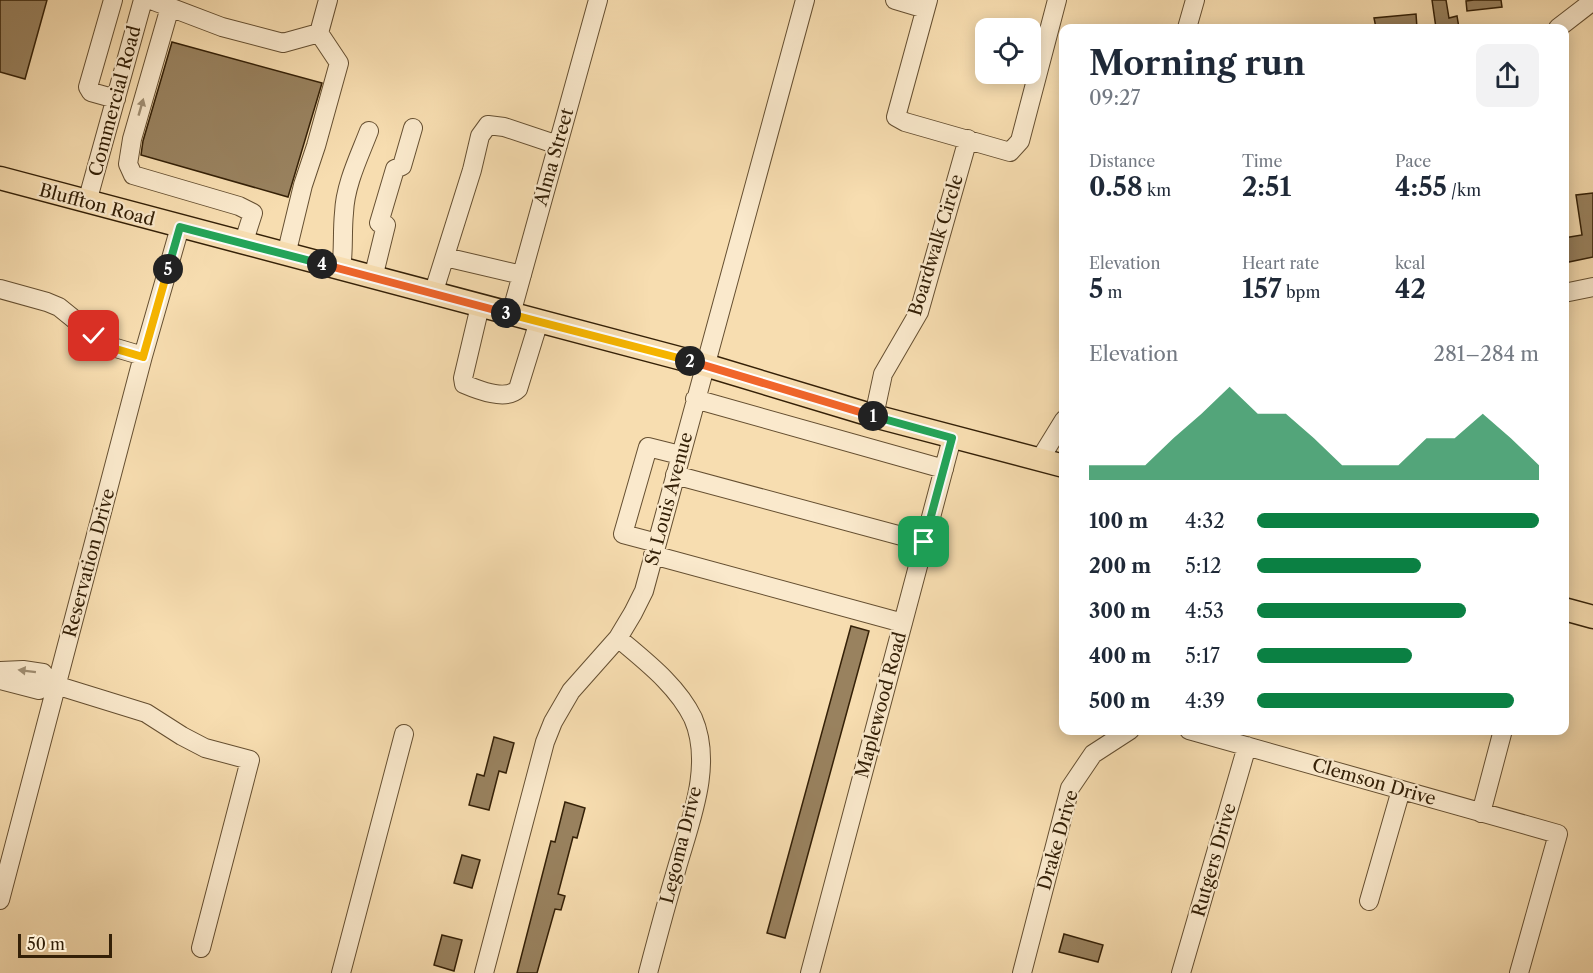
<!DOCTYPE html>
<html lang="en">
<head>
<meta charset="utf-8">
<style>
	:root { --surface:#fff; --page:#f2f2f3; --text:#1f2937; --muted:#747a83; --accent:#0b8043 }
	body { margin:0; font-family:"Libre Caslon Text",serif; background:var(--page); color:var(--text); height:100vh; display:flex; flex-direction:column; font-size:22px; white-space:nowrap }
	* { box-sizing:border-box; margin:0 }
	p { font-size:20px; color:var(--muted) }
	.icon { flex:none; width:33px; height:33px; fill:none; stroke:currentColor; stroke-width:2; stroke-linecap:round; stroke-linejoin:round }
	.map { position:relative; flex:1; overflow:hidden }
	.drawer { position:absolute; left:1059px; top:24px; width:510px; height:711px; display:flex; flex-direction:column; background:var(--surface); border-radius:12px; box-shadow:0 3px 15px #0003 }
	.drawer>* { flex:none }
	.buttons { position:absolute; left:975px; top:18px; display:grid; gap:12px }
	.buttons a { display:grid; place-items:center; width:66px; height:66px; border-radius:12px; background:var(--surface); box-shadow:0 3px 15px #0003; font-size:30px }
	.scale { position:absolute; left:18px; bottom:15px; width:94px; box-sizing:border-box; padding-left:6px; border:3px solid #342007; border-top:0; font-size:16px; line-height:21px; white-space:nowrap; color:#342007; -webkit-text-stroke:4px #fae9cc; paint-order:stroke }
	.pin { position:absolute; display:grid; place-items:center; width:51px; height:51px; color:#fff; margin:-26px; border-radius:12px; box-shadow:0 3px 9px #0006 }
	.km { position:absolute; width:30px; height:30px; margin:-15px; border-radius:50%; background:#222; color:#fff; font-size:16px; line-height:30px; text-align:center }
	.round { display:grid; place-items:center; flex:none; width:63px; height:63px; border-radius:12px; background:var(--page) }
	.headline { display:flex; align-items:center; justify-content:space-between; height:102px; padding:0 30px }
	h1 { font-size:33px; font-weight:800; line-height:45px }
	.metrics { display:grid; grid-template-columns:repeat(3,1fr); gap:9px; height:102px; padding:6px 30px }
	.metrics div { display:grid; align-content:center }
	.metrics b { font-size:26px; font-weight:800 }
	.metrics small { font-size:16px; font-weight:400 }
	.metrics p { font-size:16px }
	.chart { height:168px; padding:12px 30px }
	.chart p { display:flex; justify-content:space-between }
	.chart svg { width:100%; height:108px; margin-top:6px; fill:var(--accent); opacity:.7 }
	ul { padding:0 30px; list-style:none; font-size:20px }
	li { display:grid; grid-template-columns:96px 72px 1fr; align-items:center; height:45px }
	li i { height:15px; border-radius:8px; background:var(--accent) }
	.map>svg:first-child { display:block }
</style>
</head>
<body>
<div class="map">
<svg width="1593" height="973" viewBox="0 0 1593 973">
	<rect width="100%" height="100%" fill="#f7ddb0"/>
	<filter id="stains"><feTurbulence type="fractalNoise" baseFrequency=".00333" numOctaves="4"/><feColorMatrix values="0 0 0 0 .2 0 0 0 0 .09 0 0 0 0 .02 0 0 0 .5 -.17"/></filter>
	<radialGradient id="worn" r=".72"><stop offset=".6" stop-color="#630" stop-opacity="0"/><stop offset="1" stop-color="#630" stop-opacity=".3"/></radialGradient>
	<!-- building -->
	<path fill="#99825f" stroke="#342007" stroke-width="1.5" d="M0 0H47L25 79 0 72Z
		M1432 0H1446L1449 18 1457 16 1459 28H1436Z
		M1474 0H1501L1502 7 1467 11 1466 1Z
		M1416 14 1417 28H1376L1374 18Z
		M172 42 322 83 288 197 141 155 143 141Z
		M1593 193V257L1564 263V238L1582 235 1576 195Z
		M851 626 869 631 785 938 767 933Z
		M494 737 514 743 506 773 499 771 489 810 469 805 477 774 484 776Z
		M565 802 585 808 577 838 573 837 558 894 565 896 561 910 555 909 537 973H517L551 841 555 842Z
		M462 855 480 860 472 888 454 883Z
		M1064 934 1103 945 1098 962 1059 952Z
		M442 935 462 940 454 971 434 965Z"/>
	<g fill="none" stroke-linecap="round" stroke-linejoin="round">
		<defs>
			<path id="minor" d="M113 0 88 87 91 92 116 99
				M151 0 222 27 283 43 319 33 328 0
				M895 0 925 9
				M928 0 896 117 905 122 1010 152 1020 141 1057 0
				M170 7 132 139 128 164 133 175 239 206 253 213 243 244
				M1187 28 1195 0
				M1558 28 1593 1
				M87 202 143 0
				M286 255 303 185 316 146 339 63 319 33
				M445 257 522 275
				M341 270C344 250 342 232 344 213 345 185 359 157 369 131
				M373 278 386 225 379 223 395 169 402 166 413 128
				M0 289 47 302 59 307 106 345 143 356
				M1564 293 1593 287
				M433 294 472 170 480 136 488 125 504 127 558 145
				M480 306 463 378 464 384C478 390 506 401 518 389L539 321
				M511 314 598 0
				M695 399 944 469
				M874 416 883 374 919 312 968 139
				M1040 459 1064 420
				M675 475 924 542
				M657 543 623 534 648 447 680 455
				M653 555 903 623
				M618 638C645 661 677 685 693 718 714 766 689 824 676 871 666 905 657 939 648 973
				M0 671 23 670 43 673 49 683 146 713 182 736 205 748 250 760 201 948
				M0 680 39 690 49 683
				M1189 730 1558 834 1519 973
				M1481 813 1503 730
				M0 900 143 356 180 227
				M1369 901 1401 790
				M341 973 404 734
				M484 973 545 742 553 722 571 691 618 638 633 613 644 591 805 0
				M810 973 952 438
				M1022 973 1070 788 1093 754 1130 730
				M1181 973 1247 746"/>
			<path id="major" d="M0 178 705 365 874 416 1064 466
				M1564 609 1593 617"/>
		</defs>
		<!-- minor casing -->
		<use href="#minor" stroke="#654f31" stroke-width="20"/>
		<!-- major casing -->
		<use href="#major" stroke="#342007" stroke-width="25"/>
		<!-- minor -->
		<use href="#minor" stroke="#fae9cc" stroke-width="18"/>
		<!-- major -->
		<use href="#major" stroke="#f7ddb0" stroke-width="22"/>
	</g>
	<!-- one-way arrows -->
	<defs><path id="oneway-solid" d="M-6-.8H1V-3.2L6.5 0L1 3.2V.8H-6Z" transform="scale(1.5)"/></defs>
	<g fill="#a18f73">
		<use href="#oneway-solid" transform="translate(141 107) rotate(-74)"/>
		<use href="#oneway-solid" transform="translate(27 671) rotate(-173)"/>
	</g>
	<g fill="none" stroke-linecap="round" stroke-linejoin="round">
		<defs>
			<path id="split-1" d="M873 416 952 438 924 542"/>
			<path id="split-2" d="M690 361 873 416"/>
			<path id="split-3" d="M506 313 690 361"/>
			<path id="split-4" d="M322 264 506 313"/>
			<path id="split-5" d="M168 269 180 227 322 264"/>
			<path id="split-6" d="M94 336 116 349 143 357 168 269"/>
		</defs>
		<!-- split-1 casing -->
		<use href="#split-1" stroke="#fff" stroke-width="12"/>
		<!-- split-2 casing -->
		<use href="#split-2" stroke="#fff" stroke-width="12"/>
		<!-- split-3 casing -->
		<use href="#split-3" stroke="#fff" stroke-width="12"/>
		<!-- split-4 casing -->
		<use href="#split-4" stroke="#fff" stroke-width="12"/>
		<!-- split-5 casing -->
		<use href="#split-5" stroke="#fff" stroke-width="12"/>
		<!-- split-6 casing -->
		<use href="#split-6" stroke="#fff" stroke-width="12"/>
		<!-- split-1 -->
		<use href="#split-1" stroke="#22a559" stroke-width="8"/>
		<!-- split-2 -->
		<use href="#split-2" stroke="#f0652b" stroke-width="8"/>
		<!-- split-3 -->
		<use href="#split-3" stroke="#f5b400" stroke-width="8"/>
		<!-- split-4 -->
		<use href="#split-4" stroke="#f0652b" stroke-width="8"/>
		<!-- split-5 -->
		<use href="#split-5" stroke="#22a559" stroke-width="8"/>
		<!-- split-6 -->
		<use href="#split-6" stroke="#f5b400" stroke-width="8"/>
	</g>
	<g text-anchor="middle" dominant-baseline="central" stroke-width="4.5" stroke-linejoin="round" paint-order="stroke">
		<!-- street labels -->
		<g font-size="18" fill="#342007" stroke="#fae9cc">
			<text transform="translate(115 101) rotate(-75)">Commercial Road</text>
			<text transform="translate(554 157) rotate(-74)">Alma Street</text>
			<text transform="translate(97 205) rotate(15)">Bluffton Road</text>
			<text transform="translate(936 245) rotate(-73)">Boardwalk Circle</text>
			<text transform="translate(669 499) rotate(-75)">St Louis Avenue</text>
			<text transform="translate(89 563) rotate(-75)">Reservation Drive</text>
			<text transform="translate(881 705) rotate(-75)">Maplewood Road</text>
			<text transform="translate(1374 782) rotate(16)">Clemson Drive</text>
			<text transform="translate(1058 840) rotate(-74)">Drake Drive</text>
			<text transform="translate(681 845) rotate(-76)">Legoma Drive</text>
			<text transform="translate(1214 860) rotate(-74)">Rutgers Drive</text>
		</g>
	</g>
	<rect width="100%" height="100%" filter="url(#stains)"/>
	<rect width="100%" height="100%" fill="url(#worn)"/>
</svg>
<div class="buttons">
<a><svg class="icon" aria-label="locate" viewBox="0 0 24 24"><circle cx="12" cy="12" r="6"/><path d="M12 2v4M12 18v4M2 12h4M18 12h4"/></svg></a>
</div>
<div class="scale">50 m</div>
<div class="pin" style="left:924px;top:542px;background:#1e9e55"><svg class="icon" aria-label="arrive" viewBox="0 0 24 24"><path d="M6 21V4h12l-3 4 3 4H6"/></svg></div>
<div class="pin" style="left:94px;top:336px;background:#d93025"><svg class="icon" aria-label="check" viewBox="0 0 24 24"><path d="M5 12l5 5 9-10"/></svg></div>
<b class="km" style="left:873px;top:416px">1</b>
<b class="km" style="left:690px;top:361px">2</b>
<b class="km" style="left:506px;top:313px">3</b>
<b class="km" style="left:322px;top:264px">4</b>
<b class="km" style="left:168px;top:269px">5</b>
<section class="drawer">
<div class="headline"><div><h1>Morning run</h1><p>09:27</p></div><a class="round"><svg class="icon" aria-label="share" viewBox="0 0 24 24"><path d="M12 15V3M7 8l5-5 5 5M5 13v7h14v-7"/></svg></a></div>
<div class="metrics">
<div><p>Distance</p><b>0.58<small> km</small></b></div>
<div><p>Time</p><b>2:51</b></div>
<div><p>Pace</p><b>4:55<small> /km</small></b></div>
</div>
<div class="metrics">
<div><p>Elevation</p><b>5<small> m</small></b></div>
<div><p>Heart rate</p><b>157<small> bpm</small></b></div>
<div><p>kcal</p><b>42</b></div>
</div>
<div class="chart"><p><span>Elevation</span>281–284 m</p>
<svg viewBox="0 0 160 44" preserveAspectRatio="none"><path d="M0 44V38L10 38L20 38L30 27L40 17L50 6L60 17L70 17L80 27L90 38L100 38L110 38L120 27L130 27L140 17L150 27L160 38V44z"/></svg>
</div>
<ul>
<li><b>100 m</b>4:32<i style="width:100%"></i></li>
<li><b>200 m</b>5:12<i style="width:58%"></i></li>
<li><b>300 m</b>4:53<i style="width:74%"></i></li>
<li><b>400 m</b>5:17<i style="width:55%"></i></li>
<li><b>500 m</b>4:39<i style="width:91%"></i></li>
</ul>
</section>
</div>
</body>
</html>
